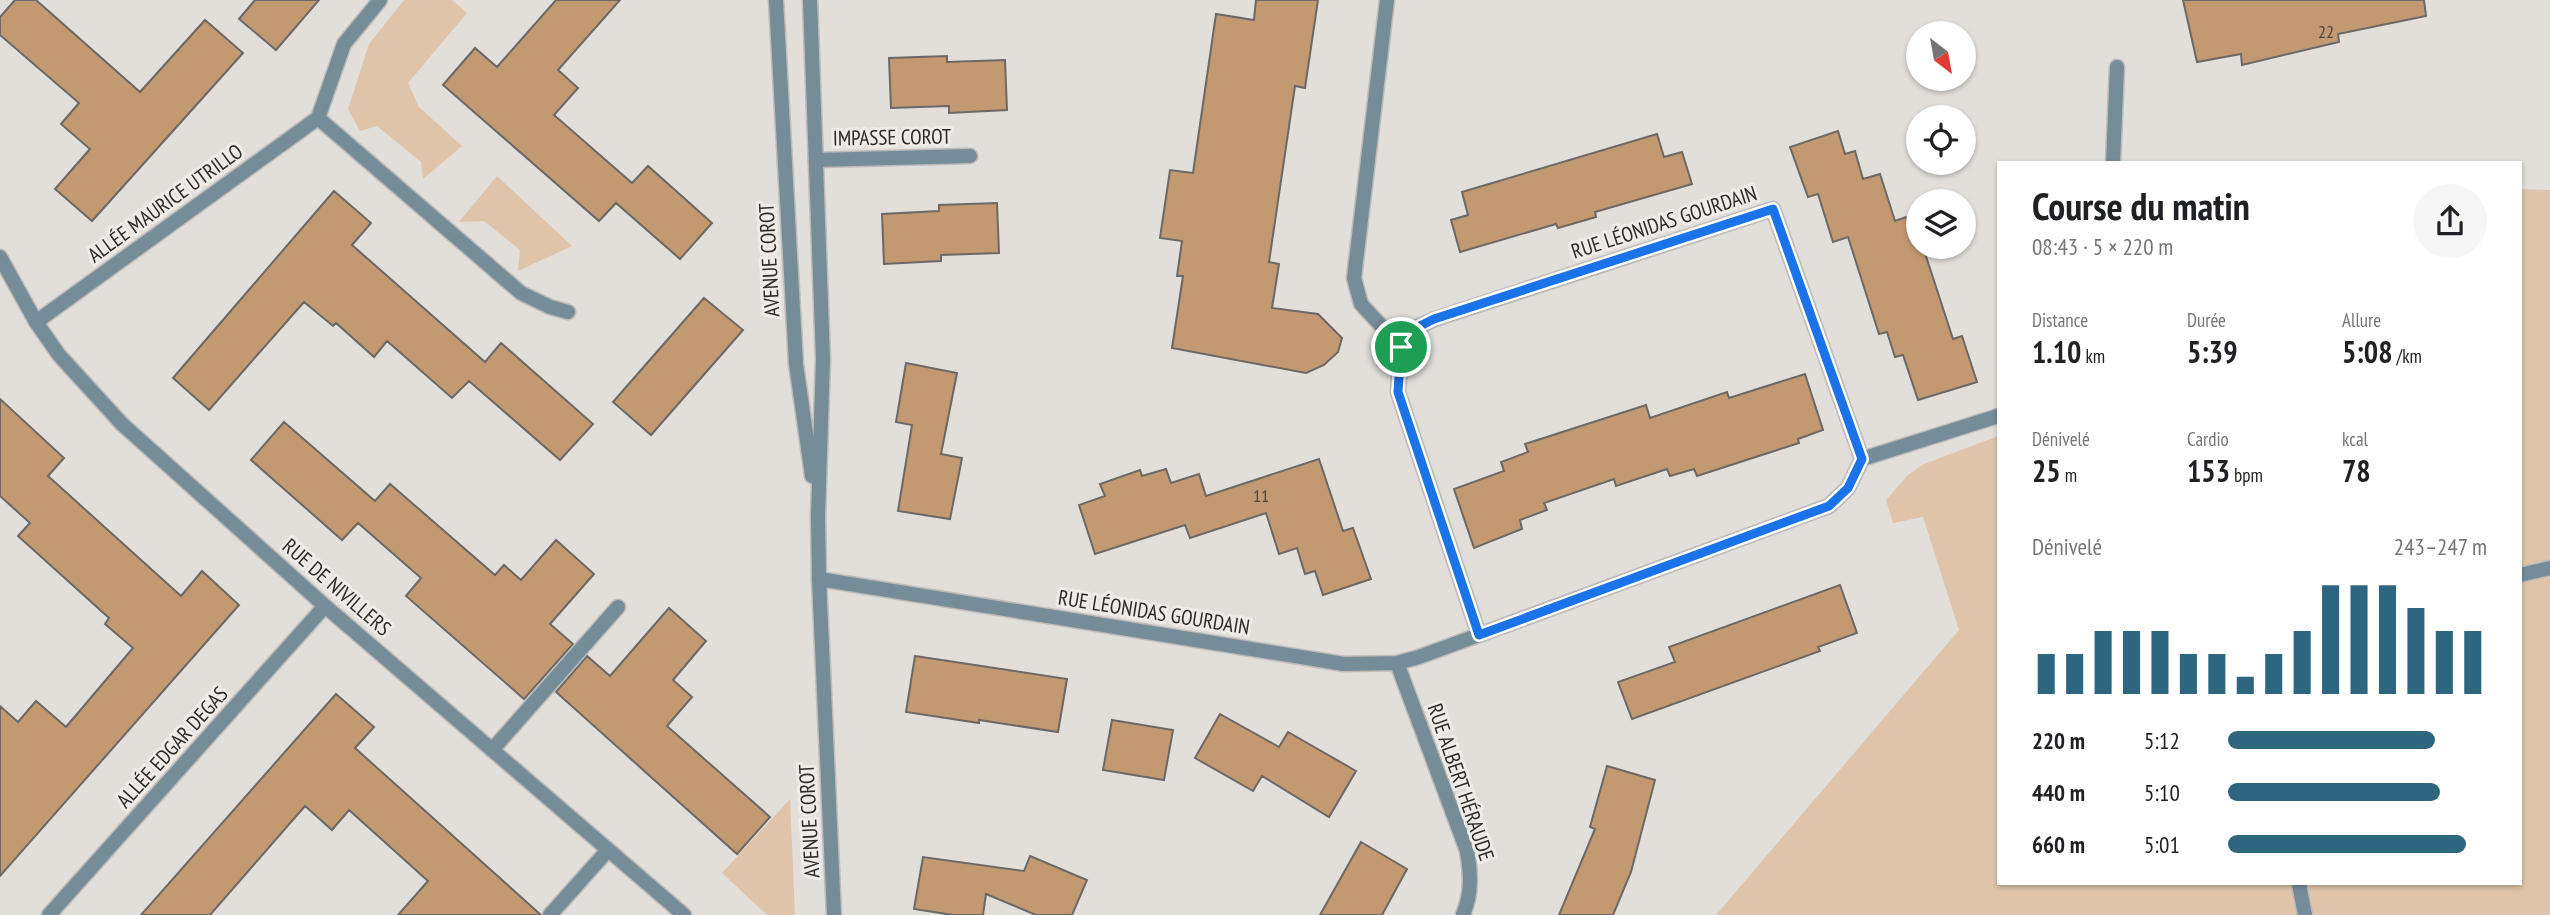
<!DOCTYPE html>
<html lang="fr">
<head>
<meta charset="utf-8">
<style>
	:root { --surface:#fff; --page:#f6f6f6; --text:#202124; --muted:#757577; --accent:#2e6680 }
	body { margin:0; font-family:"PT Sans Narrow",sans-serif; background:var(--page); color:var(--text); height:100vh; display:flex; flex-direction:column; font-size:26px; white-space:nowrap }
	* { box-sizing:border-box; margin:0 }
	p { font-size:23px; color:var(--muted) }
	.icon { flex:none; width:38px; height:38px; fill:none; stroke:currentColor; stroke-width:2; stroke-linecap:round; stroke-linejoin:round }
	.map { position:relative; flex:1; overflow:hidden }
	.details { position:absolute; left:1997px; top:161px; width:525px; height:724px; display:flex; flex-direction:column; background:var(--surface); border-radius:0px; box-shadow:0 2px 5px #0004 }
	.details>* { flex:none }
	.needle { width:46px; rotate:149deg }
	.buttons { position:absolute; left:1906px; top:21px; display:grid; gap:14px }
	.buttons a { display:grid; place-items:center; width:70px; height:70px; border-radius:50%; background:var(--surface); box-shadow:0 2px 5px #0004; font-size:35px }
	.pin { position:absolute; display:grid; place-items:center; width:60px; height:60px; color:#fff; margin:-30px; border:4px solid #fff; border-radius:50%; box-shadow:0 2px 7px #0007 }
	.round { display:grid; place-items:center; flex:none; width:74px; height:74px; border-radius:37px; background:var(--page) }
	.overview { display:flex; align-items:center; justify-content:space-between; height:119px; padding:0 35px }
	h1 { font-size:38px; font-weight:700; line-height:52px }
	.stats { display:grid; grid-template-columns:repeat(3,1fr); gap:10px; height:119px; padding:7px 35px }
	.stats div { display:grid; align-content:center }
	.stats b { font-size:30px; font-weight:700 }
	.stats small { font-size:19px; font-weight:400 }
	.stats p { font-size:19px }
	.chart { height:196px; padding:14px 35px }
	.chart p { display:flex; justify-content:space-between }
	.chart svg { width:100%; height:126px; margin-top:7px; stroke:var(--accent); stroke-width:6 }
	ul { padding:0 35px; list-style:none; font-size:23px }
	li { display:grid; grid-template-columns:112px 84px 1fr; align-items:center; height:52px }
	li i { height:18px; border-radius:9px; background:var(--accent) }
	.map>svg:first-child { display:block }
</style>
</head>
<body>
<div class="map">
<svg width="2550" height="915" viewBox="0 0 2550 915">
	<rect width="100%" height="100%" fill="#e2dfdb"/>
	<!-- green -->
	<path fill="#dfc4aa" d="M404 0H452L467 13 408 83 419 107 462 146 423 179 421 162 377 126 360 131 348 109 369 44Z
		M497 176 572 246 518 271 520 250 484 221 459 222Z
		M2520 189 2550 190V915H1716L1959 630 1923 517 1893 523 1886 500 1908 475 1924 464 1998 436V884H2520Z
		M790 799 795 915H767L722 873Z"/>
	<!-- building -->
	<path fill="#c39971" stroke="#6b6866" stroke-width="2" d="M15 0H36L140 92 205 20 243 53 92 221 55 189 90 149 61 124 79 103 0 35V17Z
		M255 0H319L276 50 239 19Z
		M556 0H620L558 70 578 88 554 115 632 183 648 166 712 223 680 259 616 203 599 221 443 85 475 48 497 67Z
		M1256 0H1318L1305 88 1295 86 1269 262 1279 264 1272 308 1318 314 1342 338 1338 352 1324 365 1306 373 1172 348 1183 276H1177L1182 241 1160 238 1170 170 1193 173 1216 14 1254 20Z
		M2183 0H2424L2426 16 2338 34 2339 42 2242 65 2241 54 2197 62Z
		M947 56V62L1005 60 1007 110 949 113V106L891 108 889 58Z
		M1838 131 1845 154 1855 151 1863 179 1880 174 1895 221 1906 217 1915 246 1923 247 1953 339 1962 336 1977 382 1918 400 1903 355 1895 357 1887 332 1879 334 1848 237 1833 242 1818 194 1808 197 1790 147Z
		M1657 134 1664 157 1682 152 1692 184 1595 212 1596 217 1558 228 1556 224 1460 252 1451 220 1468 215 1462 192Z
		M334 191 371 223 352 245 485 362 501 343 593 424 560 460 469 381 452 398 387 341 374 357 336 323 333 326 304 302 209 410 173 378Z
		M997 203 999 253 941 255V261L884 264 882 214 939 211V205Z
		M704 298 743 330 651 435 613 402Z
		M906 363 957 373 941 454 962 458 950 519 898 511 912 425 896 422Z
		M1805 374 1823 430 1798 439 1799 443 1697 476 1694 469 1670 476 1667 469 1616 486 1614 479 1544 503 1547 510 1520 520 1522 529 1474 548 1454 489 1504 471 1501 462 1528 452 1525 444 1646 405 1650 418 1727 392 1729 398Z
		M0 399 64 458 48 476 181 596 202 571 239 605 0 876V706L18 722 36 701 66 727 133 648 105 624 109 618 18 536 30 523 0 496Z
		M284 422 375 501 390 484 495 575 504 565 521 580 556 540 594 574 550 624 573 644 524 699 406 596 421 578 358 523 342 540 251 460Z
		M1319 459 1343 531 1353 528 1371 579 1323 595 1315 571 1305 574 1297 548 1279 554 1266 513 1190 538 1185 525 1095 554 1079 505 1105 496 1100 484 1140 470 1142 476 1166 469 1171 483 1199 474 1206 496Z
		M1840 585 1857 633 1818 647 1820 651 1632 719 1618 682 1675 662 1669 647Z
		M669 608 706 641 673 680 692 697 667 726 770 817 737 854 556 692 587 656 610 676Z
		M915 656 1067 679 1058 732 979 720V723L906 712Z
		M336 694 374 727 355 748 541 915H398L428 881 349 810 332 830 305 806 210 915H141Z
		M1220 714 1279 747 1288 732 1356 771 1329 817 1262 776 1253 791 1195 758Z
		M1112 720 1173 730 1164 780 1103 770Z
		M1607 766 1655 780 1631 872 1613 915H1559L1595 829 1590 827Z
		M1361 842 1407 869 1382 915H1320Z
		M1030 856 1087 880 1072 915H1036L986 894 983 915H953L914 909 923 857 1024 871Z"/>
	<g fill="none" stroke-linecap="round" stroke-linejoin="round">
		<defs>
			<path id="service" d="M2113 163 2117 67
				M1862 459 1998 416
				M2520 575 2550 568
				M492 750 618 607
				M2299 884 2305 915
				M550 915 608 850"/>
			<path id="minor" d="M1387 0 1354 278 1361 304 1401 347
				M318 118 344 44 380 0
				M816 160 970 156
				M0 257 36 322 59 355 122 424 325 606 684 915
				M36 322 318 118 521 293 550 307 568 312
				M819 579 1344 664 1397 663 1419 657 1829 506 1848 488 1862 459 1773 209 1435 319 1417 327 1401 347 1398 392 1479 635
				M1397 663 1467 851C1471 874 1472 893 1463 915
				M49 915 325 606"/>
			<path id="tertiary" d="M776 0 796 364 812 476
				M810 0 823 359 818 516 819 579 834 915"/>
		</defs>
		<!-- service casing -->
		<use href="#service" stroke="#bebbb8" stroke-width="17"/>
		<!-- minor casing -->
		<use href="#minor" stroke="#bebbb8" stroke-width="17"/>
		<!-- tertiary casing -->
		<use href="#tertiary" stroke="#bebbb8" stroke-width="17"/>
		<!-- service -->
		<use href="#service" stroke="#758c99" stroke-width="14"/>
		<!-- minor -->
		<use href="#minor" stroke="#758c99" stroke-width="14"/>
		<!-- tertiary -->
		<use href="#tertiary" stroke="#758c99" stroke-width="14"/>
	</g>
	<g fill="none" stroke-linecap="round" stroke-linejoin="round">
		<defs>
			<path id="route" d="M1773 209 1862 459 1848 488 1829 506 1479 635 1398 392 1401 347 1418 327 1434 319Z"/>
		</defs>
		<!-- route casing -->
		<use href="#route" stroke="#fff" stroke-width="14"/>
		<!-- route -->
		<use href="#route" stroke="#1a73e8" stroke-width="9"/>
	</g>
	<g text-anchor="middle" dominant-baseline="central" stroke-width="6" stroke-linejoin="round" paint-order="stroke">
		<!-- number labels -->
		<g font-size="18" fill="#52463c">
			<text x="2326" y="31">22</text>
			<text x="1261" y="495">11</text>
		</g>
		<!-- street labels -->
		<g font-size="21" fill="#2d2b2a" stroke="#efece8">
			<text transform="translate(892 137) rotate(-1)">IMPASSE COROT</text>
			<text transform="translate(165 203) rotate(-36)">ALLÉE MAURICE UTRILLO</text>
			<text transform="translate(1664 222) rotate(-18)">RUE LÉONIDAS GOURDAIN</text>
			<text transform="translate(769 260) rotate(-93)">AVENUE COROT</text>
			<text transform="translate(337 587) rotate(41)">RUE DE NIVILLERS</text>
			<text transform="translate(1154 612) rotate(9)">RUE LÉONIDAS GOURDAIN</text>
			<text transform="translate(172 747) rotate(-48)">ALLÉE EDGAR DEGAS</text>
			<text transform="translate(1461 782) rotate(71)">RUE ALBERT HÉRAUDE</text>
			<text transform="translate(809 821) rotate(-93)">AVENUE COROT</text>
		</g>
	</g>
</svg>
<div class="buttons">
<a><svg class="needle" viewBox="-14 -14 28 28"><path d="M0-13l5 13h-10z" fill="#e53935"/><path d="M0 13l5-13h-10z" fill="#757577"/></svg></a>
<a><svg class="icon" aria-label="locate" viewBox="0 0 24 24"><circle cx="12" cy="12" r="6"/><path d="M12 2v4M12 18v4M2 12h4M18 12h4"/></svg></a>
<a><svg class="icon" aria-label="layers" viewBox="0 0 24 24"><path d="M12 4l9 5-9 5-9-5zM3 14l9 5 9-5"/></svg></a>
</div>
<div class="pin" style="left:1401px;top:347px;background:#1e9e55"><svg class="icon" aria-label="arrive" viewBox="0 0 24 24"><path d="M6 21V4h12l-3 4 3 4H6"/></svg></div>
<section class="details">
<div class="overview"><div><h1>Course du matin</h1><p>08:43 · 5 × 220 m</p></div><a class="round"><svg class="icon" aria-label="share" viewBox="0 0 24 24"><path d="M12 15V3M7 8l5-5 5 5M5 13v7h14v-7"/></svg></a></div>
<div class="stats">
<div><p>Distance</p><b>1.10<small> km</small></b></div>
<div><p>Durée</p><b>5:39</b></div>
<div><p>Allure</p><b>5:08<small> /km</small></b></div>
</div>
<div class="stats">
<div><p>Dénivelé</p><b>25<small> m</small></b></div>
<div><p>Cardio</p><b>153<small> bpm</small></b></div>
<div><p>kcal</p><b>78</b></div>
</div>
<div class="chart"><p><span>Dénivelé</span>243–247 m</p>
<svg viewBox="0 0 160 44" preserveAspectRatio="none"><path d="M5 44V30M15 44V30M25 44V22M35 44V22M45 44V22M55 44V30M65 44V30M75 44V38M85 44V30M95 44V22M105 44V6M115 44V6M125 44V6M135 44V14M145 44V22M155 44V22"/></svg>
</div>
<ul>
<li><b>220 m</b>5:12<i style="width:80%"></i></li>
<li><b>440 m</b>5:10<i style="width:82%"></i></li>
<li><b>660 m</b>5:01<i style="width:92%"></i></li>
</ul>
</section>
</div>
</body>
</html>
